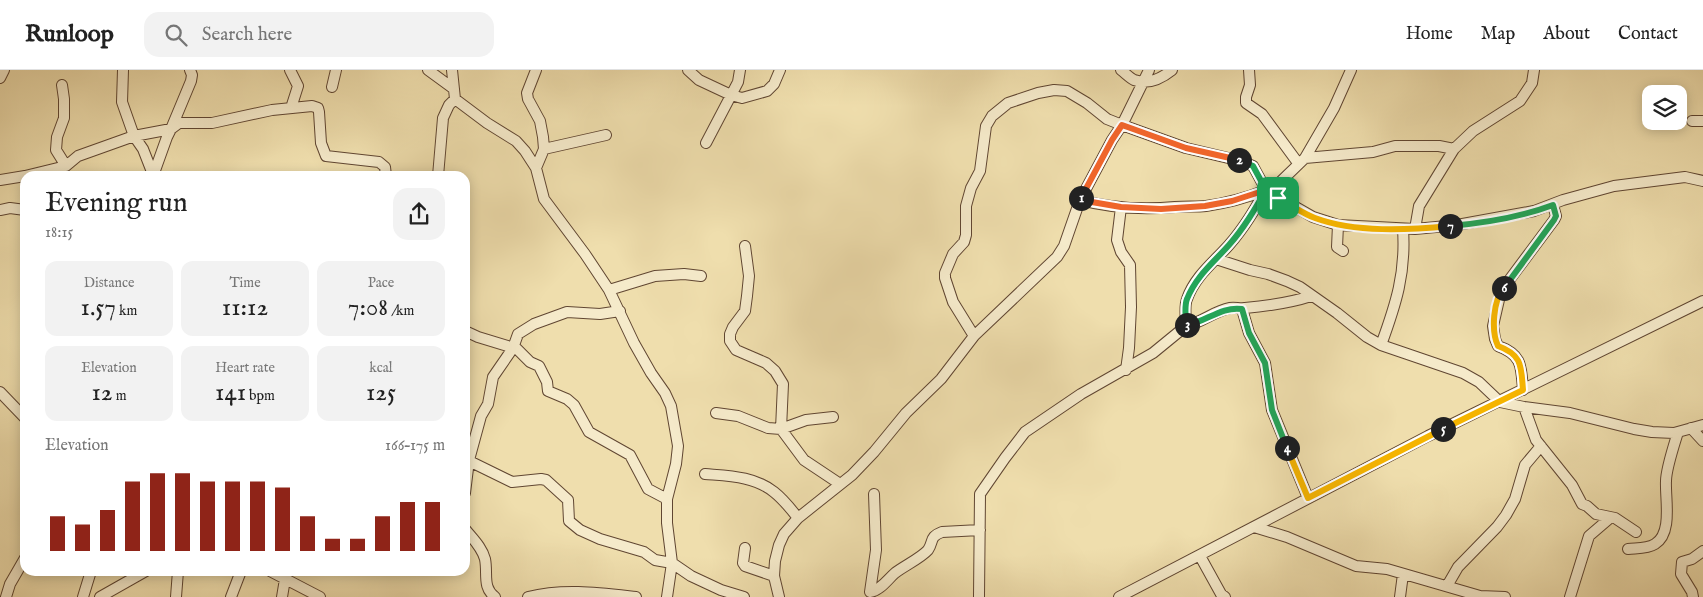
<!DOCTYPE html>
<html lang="en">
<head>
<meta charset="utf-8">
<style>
	:root { --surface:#fff; --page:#f2f2f2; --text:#222; --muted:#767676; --line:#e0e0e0; --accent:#8f2418 }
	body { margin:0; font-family:"IM FELL English",serif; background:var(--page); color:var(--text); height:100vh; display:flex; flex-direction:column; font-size:19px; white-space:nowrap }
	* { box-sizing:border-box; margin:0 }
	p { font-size:16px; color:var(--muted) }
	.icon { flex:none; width:28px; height:28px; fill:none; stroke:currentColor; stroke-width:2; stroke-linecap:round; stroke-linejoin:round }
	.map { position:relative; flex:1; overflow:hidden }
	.panel { position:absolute; left:20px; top:101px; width:450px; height:405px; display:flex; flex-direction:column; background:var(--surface); border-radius:15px; box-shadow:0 2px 12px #0003 }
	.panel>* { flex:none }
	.fabs { position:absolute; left:1642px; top:15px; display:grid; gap:10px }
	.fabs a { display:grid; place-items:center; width:45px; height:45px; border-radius:10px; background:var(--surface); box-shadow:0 2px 12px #0003; font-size:25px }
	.pin { position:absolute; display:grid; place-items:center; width:42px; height:42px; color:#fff; margin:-21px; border-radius:10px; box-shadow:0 2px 8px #0006 }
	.km { position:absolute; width:25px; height:25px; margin:-12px; border-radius:50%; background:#222; color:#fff; font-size:14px; line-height:25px; text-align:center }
	.round { display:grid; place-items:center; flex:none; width:52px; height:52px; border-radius:15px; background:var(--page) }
	.overview { display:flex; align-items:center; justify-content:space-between; height:85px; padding:0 25px }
	h1 { font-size:28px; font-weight:600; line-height:38px }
	.stats { display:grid; grid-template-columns:repeat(3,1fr); gap:8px; height:85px; padding:5px 25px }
	.stats div { display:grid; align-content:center; border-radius:12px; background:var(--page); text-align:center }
	.stats b { font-size:25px; font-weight:600 }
	.stats small { font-size:14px; font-weight:400 }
	.stats p { font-size:14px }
	.chart { height:140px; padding:10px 25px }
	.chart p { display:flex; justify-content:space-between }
	.chart svg { width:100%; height:90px; margin-top:5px; stroke:var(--accent); stroke-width:6 }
	header { display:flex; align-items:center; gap:30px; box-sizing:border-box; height:70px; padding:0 25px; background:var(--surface); border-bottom:1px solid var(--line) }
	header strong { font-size:24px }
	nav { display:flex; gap:28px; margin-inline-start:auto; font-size:18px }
	.search { width:350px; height:45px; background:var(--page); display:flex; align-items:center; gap:12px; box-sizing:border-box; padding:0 18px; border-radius:15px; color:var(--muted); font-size:19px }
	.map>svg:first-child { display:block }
</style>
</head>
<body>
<header>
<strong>Runloop</strong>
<div class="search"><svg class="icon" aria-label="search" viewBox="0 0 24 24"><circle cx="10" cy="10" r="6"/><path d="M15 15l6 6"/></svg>Search here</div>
<nav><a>Home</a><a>Map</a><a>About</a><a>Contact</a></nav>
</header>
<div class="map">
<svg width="1703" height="527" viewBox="0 0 1703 527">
	<rect width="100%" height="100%" fill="#efdead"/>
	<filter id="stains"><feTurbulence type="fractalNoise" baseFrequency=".004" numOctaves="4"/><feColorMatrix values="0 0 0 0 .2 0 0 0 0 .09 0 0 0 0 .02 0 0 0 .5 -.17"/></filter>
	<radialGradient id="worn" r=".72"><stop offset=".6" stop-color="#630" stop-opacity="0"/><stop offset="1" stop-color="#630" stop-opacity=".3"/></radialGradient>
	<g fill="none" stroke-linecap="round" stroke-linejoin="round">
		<defs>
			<path id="minor" d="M123 0 122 32 134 66 143 79 152 102V106
				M290 0 298 16 291 38
				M428 0 454 19
				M452 0 455 29 487 53 516 71 525 81 536 98 544 129 585 184 609 220 634 273 651 303 665 323 671 336 678 376 676 394 667 429V453L672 493 667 527
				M688 0 699 10 731 25 742 28 767 21 774 14 780 0
				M1121 0C1125 3 1130 8 1134 10 1148 15 1162 8 1172 0
				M1249 0 1250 15 1246 27V33L1262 44 1298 93
				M0 8 4 0
				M62 15 64 29V48L57 67 56 80 66 96
				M332 17 336 0
				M1692 51H1703
				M706 73 738 12 740 0
				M544 79 606 65
				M1305 88 1373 82 1395 76H1439L1454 79
				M536 98 544 79 543 67 540 51 528 29 527 23 536 0
				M25 106 66 96 78 86 134 66 171 59 191 11 192 5 190 0
				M153 106 167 67 171 59 179 53H212L272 40 312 36 318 38 319 42 321 73 326 86 379 92 385 97 386 106
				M438 106 443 48 449 35 455 29
				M0 110 25 106
				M1080 130C1111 138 1143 140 1175 137 1186 136 1196 137 1206 136 1227 133 1246 128 1266 120L1313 147 1338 155 1415 159 1457 155 1534 141 1563 130 1614 116 1685 107 1703 111
				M1121 137 1117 170 1121 182 1130 195 1131 237 1129 278 1126 300
				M0 140 10 138 25 140
				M1338 155 1337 177 1343 181
				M1415 159 1419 136 1454 79 1473 61 1520 31 1532 13 1534 0
				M745 176 749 206 747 226 745 241 733 257 730 264V271L736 280 766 293 775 301 783 314 781 359 804 390 840 414
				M1216 189 1250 200 1268 204 1287 211 1300 217 1337 243 1367 267 1381 275 1463 303 1479 312 1500 332 1524 337 1570 343 1634 359 1652 362 1674 363 1703 355
				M609 220 655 206 684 204 701 206
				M1242 239 1249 263 1265 293 1272 340 1308 428
				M1186 256C1203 252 1214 241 1230 238 1235 237 1240 239 1245 238 1267 236 1290 233 1311 226
				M465 261 478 267 517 279 530 292 539 296 547 312 548 321 567 329 574 335 589 362 630 385 648 419 667 429
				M974 266 953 232 945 208V203L953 184 964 172 966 165V136L971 118 980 101 986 56 992 46 1008 33 1038 23 1054 20 1067 21 1087 33 1107 49 1122 55 1186 78 1241 91 1253 96 1266 120
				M1381 275C1396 234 1406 203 1403 159
				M1523 320C1521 297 1523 285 1498 276L1495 269 1493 256 1501 221 1554 150 1556 146 1553 135
				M0 322 25 348
				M1524 337 1536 370 1572 415 1582 434 1587 436 1596 444 1615 448 1636 462
				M716 343 738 346 768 358 781 359 806 350 833 347
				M1691 358 1703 371
				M465 389 512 412 541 409 546 410 568 430 569 451 580 460 600 469 644 482 655 490 672 493 691 506 721 520 744 527
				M705 404C729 406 754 406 774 422 783 429 791 439 798 448
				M465 423 469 390 481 346 488 334 493 307 513 278 518 264 534 254 567 242 600 244 620 241
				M874 424 876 480 870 522C880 521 888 509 895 503 904 496 921 488 928 480 934 471 929 467 942 462L980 460
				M1254 457 1287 467 1356 496 1387 499 1480 526 1505 527
				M465 459C472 468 482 477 485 489 488 504 482 517 495 527
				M745 478 743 493 745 496 774 506
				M1628 479C1637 478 1647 479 1655 474 1673 463 1665 429 1666 411 1666 399 1674 375 1678 362
				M1200 486 1221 524 1225 527
				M270 501 320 527
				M1447 516 1458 497 1497 457 1506 445 1515 429 1525 395 1541 376
				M6 527 10 514 25 488
				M83 527 91 501
				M100 527 146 501
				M176 527 178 501
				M231 527 241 501
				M282 527 285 509
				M528 527C564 518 600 523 636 527
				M779 527 774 506 775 491 779 475 784 464 798 448 852 405 874 382 906 343 941 309 974 266 1057 187 1064 176 1080 130 1112 70 1122 55 1149 0
				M979 527 980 424 1005 388 1025 362 1081 324 1153 283 1186 256C1186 248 1184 236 1187 229 1195 206 1214 192 1229 175 1244 158 1255 139 1266 120L1273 119 1305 88 1334 38 1351 0
				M1119 527 1428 366 1703 231
				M1400 527 1403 504
				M1570 527 1589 466 1610 448
				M1693 527 1692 522 1681 504 1682 492 1692 489 1703 481"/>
		</defs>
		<!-- minor casing -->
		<use href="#minor" stroke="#604632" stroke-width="12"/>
		<!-- minor -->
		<use href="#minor" stroke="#f5eaca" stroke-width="10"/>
	</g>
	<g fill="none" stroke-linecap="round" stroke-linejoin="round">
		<defs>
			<path id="split-1" d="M1081 128 1080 130 1121 137 1161 139 1205 136 1232 131 1266 120 1278 128"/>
			<path id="split-2" d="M1081 128 1112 70 1122 55 1186 78 1239 90"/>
			<path id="split-3" d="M1187 255 1186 256C1186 247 1184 236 1187 229 1196 206 1214 192 1229 175 1244 158 1255 139 1266 120L1253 96 1239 90"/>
			<path id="split-4" d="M1187 255C1206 252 1221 236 1242 239L1249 263 1265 293 1272 340 1287 378"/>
			<path id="split-5" d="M1287 378 1308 428 1443 359"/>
			<path id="split-6" d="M1443 359 1523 320C1521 297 1523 285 1498 276 1491 261 1493 230 1504 218"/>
			<path id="split-7" d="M1450 156C1484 153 1521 147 1553 135L1556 146 1554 150 1504 218"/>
			<path id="split-8" d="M1278 128C1290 134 1303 144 1315 148 1356 163 1408 160 1450 156"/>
		</defs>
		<!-- split-1 casing -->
		<use href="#split-1" stroke="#fff" stroke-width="10"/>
		<!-- split-2 casing -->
		<use href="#split-2" stroke="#fff" stroke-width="10"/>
		<!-- split-3 casing -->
		<use href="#split-3" stroke="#fff" stroke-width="10"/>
		<!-- split-4 casing -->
		<use href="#split-4" stroke="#fff" stroke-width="10"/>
		<!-- split-5 casing -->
		<use href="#split-5" stroke="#fff" stroke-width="10"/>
		<!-- split-6 casing -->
		<use href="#split-6" stroke="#fff" stroke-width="10"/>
		<!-- split-7 casing -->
		<use href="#split-7" stroke="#fff" stroke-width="10"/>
		<!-- split-8 casing -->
		<use href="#split-8" stroke="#fff" stroke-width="10"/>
		<!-- split-1 -->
		<use href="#split-1" stroke="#f0652b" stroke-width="6"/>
		<!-- split-2 -->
		<use href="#split-2" stroke="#f0652b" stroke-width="6"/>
		<!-- split-3 -->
		<use href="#split-3" stroke="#22a559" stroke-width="6"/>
		<!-- split-4 -->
		<use href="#split-4" stroke="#22a559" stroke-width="6"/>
		<!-- split-5 -->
		<use href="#split-5" stroke="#f5b400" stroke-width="6"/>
		<!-- split-6 -->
		<use href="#split-6" stroke="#f5b400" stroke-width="6"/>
		<!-- split-7 -->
		<use href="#split-7" stroke="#22a559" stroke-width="6"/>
		<!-- split-8 -->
		<use href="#split-8" stroke="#f5b400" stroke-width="6"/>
	</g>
	<rect width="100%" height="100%" filter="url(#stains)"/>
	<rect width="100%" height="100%" fill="url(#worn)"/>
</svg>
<div class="fabs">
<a><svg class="icon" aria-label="layers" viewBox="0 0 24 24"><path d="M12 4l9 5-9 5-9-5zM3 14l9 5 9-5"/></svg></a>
</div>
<div class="pin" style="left:1278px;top:128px;background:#1e9e55"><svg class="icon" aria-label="arrive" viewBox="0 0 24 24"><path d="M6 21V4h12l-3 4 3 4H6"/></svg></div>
<b class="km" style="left:1081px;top:128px">1</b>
<b class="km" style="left:1239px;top:90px">2</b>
<b class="km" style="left:1187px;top:255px">3</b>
<b class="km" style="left:1287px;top:378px">4</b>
<b class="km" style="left:1443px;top:359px">5</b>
<b class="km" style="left:1504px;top:218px">6</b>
<b class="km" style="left:1450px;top:156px">7</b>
<section class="panel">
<div class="overview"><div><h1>Evening run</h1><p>18:15</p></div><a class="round"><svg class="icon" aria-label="share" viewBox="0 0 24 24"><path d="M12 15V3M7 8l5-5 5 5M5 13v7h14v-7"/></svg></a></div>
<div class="stats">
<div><p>Distance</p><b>1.57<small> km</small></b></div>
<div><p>Time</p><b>11:12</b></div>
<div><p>Pace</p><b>7:08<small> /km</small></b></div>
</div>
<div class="stats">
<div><p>Elevation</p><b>12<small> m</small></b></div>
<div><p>Heart rate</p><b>141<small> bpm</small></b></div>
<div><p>kcal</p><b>125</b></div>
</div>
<div class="chart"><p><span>Elevation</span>166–175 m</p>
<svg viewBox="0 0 160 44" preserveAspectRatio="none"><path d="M5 44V27M15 44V31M25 44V24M35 44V10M45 44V6M55 44V6M65 44V10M75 44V10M85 44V10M95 44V13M105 44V27M115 44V38M125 44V38M135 44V27M145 44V20M155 44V20"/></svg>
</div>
</section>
</div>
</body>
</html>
